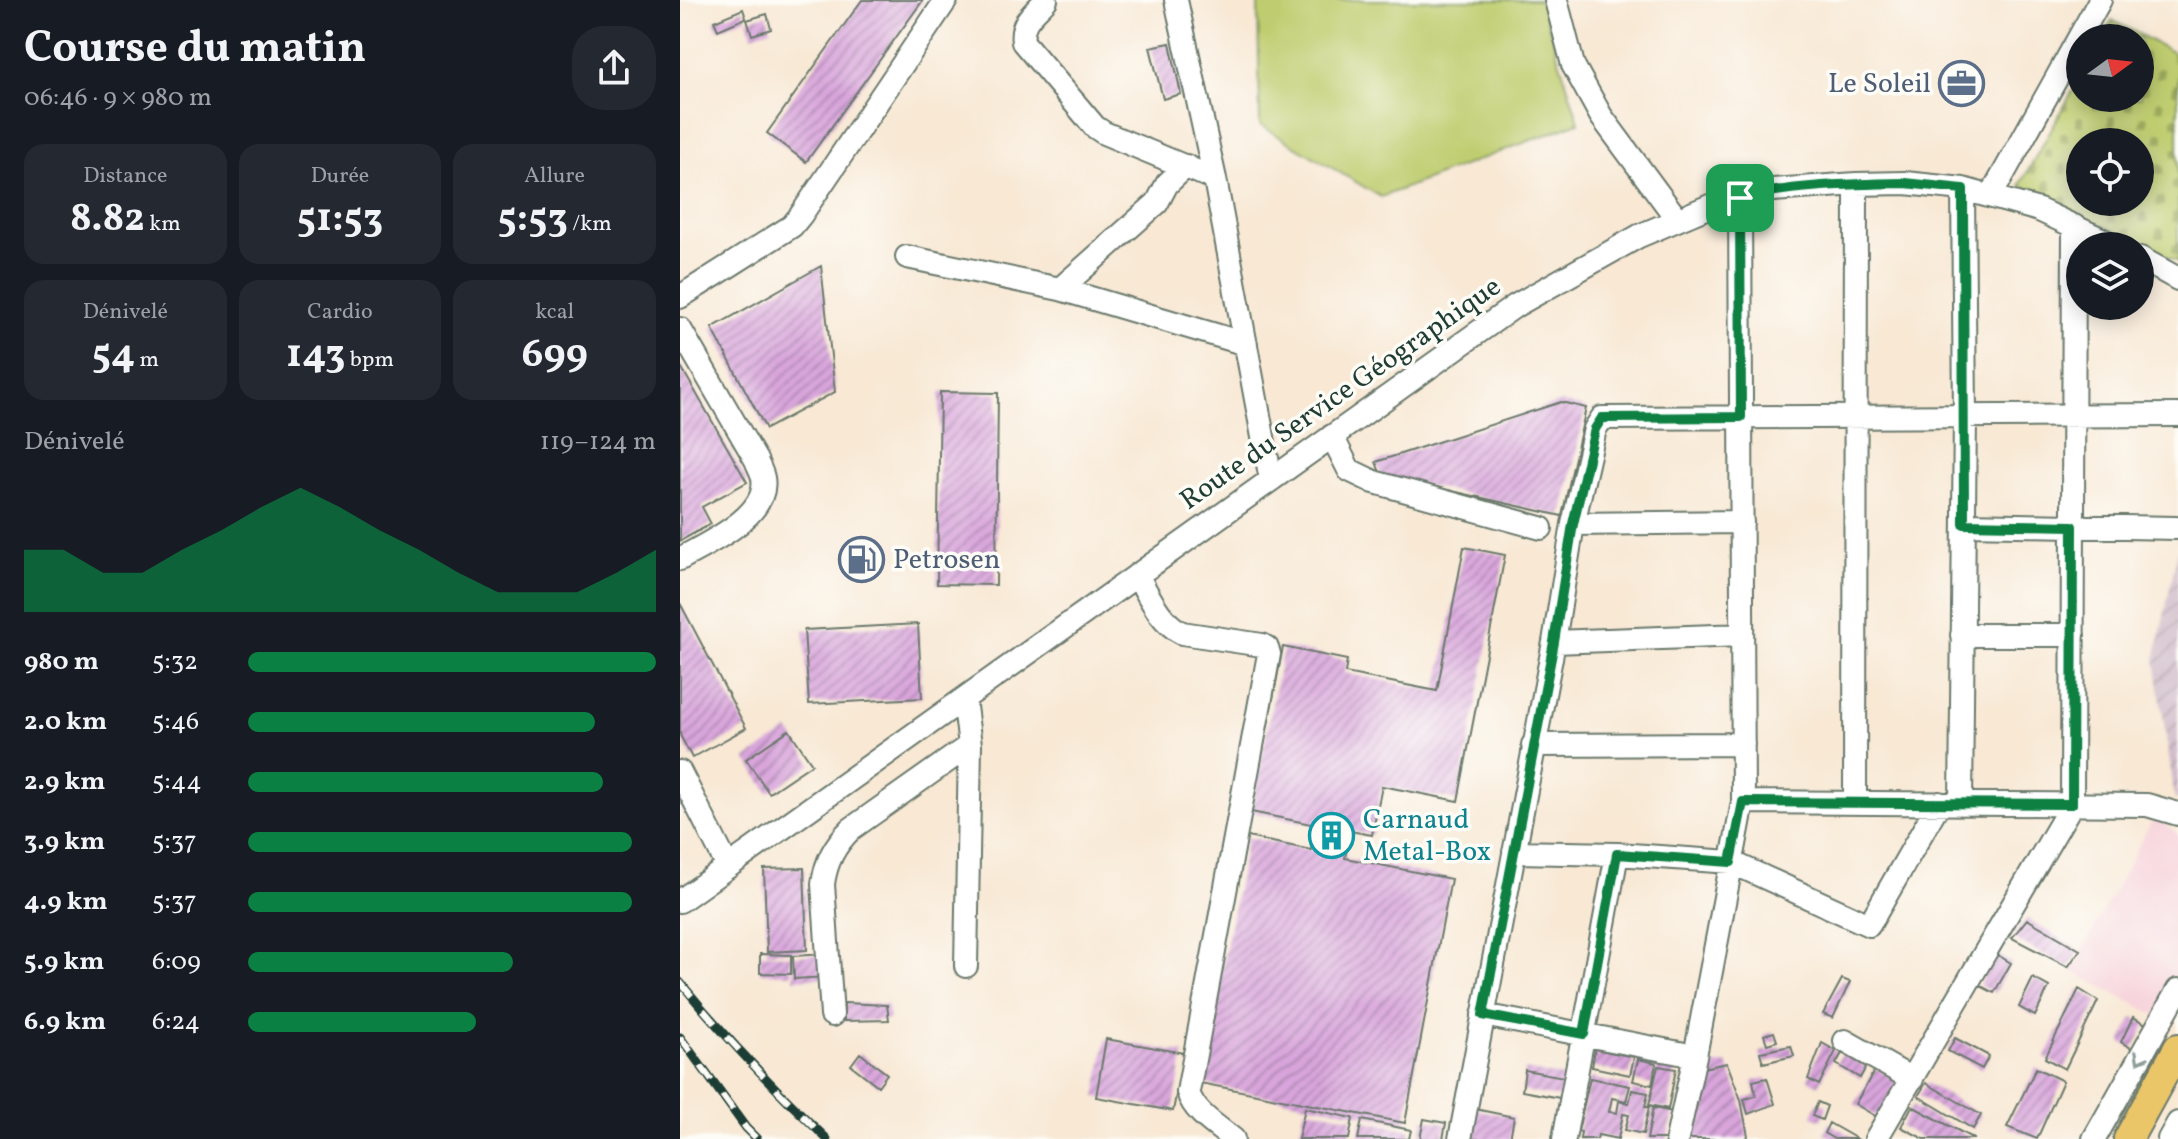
<!DOCTYPE html>
<html lang="fr">
<head>
<meta charset="utf-8">
<style>
	:root { --surface:#171b24; --page:#242831; --text:#f1f3f6; --muted:#9ea1a6; --accent:#0b8043 }
	body { margin:0; font-family:Vollkorn,serif; background:var(--page); color:var(--text); height:100vh; display:flex; flex-direction:column; font-size:30px; white-space:nowrap }
	* { box-sizing:border-box; margin:0 }
	p { font-size:26px; color:var(--muted) }
	.icon { flex:none; width:44px; height:44px; fill:none; stroke:currentColor; stroke-width:2; stroke-linecap:round; stroke-linejoin:round }
	.map { position:relative; flex:1; overflow:hidden }
	.side { display:flex; flex-direction:column; background:var(--surface); width:680px }
	.side>* { flex:none }
	.needle { width:52px; rotate:75deg }
	.controls { position:absolute; left:1386px; top:24px; display:grid; gap:16px }
	.controls a { display:grid; place-items:center; width:88px; height:88px; border-radius:50%; background:var(--surface); box-shadow:0 4px 20px #0003; font-size:40px }
	.pin { position:absolute; display:grid; place-items:center; width:68px; height:68px; color:#fff; margin:-34px; border-radius:16px; box-shadow:0 4px 12px #0006 }
	.round { display:grid; place-items:center; flex:none; width:84px; height:84px; border-radius:32px; background:var(--page) }
	.summary { display:flex; align-items:center; justify-content:space-between; height:136px; padding:0 24px }
	h1 { font-size:44px; font-weight:700; line-height:60px }
	.figures { display:grid; grid-template-columns:repeat(3,1fr); gap:12px; height:136px; padding:8px 24px }
	.figures div { display:grid; align-content:center; border-radius:20px; background:var(--page); text-align:center }
	.figures b { font-size:40px; font-weight:700 }
	.figures small { font-size:22px; font-weight:400 }
	.figures p { font-size:22px }
	.chart { height:224px; padding:16px 24px }
	.chart p { display:flex; justify-content:space-between }
	.chart svg { width:100%; height:144px; margin-top:8px; fill:var(--accent); opacity:.7 }
	ul { padding:0 24px; list-style:none; font-size:26px }
	li { display:grid; grid-template-columns:128px 96px 1fr; align-items:center; height:60px }
	li i { height:20px; border-radius:10px; background:var(--accent) }
	main { display:flex; flex:1; min-height:0 }
	.map>svg:first-child { display:block }
</style>
</head>
<body>
<main>
<section class="side">
<div class="summary"><div><h1>Course du matin</h1><p>06:46 · 9 × 980 m</p></div><a class="round"><svg class="icon" aria-label="share" viewBox="0 0 24 24"><path d="M12 15V3M7 8l5-5 5 5M5 13v7h14v-7"/></svg></a></div>
<div class="figures">
<div><p>Distance</p><b>8.82<small> km</small></b></div>
<div><p>Durée</p><b>51:53</b></div>
<div><p>Allure</p><b>5:53<small> /km</small></b></div>
</div>
<div class="figures">
<div><p>Dénivelé</p><b>54<small> m</small></b></div>
<div><p>Cardio</p><b>143<small> bpm</small></b></div>
<div><p>kcal</p><b>699</b></div>
</div>
<div class="chart"><p><span>Dénivelé</span>119–124 m</p>
<svg viewBox="0 0 160 44" preserveAspectRatio="none"><path d="M0 44V25L10 25L20 32L30 32L40 25L50 19L60 12L70 6L80 12L90 19L100 25L110 32L120 38L130 38L140 38L150 32L160 25V44z"/></svg>
</div>
<ul>
<li><b>980 m</b>5:32<i style="width:100%"></i></li>
<li><b>2.0 km</b>5:46<i style="width:85%"></i></li>
<li><b>2.9 km</b>5:44<i style="width:87%"></i></li>
<li><b>3.9 km</b>5:37<i style="width:94%"></i></li>
<li><b>4.9 km</b>5:37<i style="width:94%"></i></li>
<li><b>5.9 km</b>6:09<i style="width:65%"></i></li>
<li><b>6.9 km</b>6:24<i style="width:56%"></i></li>
</ul>
</section>
<div class="map">
<svg width="1498" height="1139" viewBox="0 0 1498 1139">
	<defs>
		<pattern id="industrial-furrows" width="10" height="10" patternUnits="userSpaceOnUse" patternTransform="scale(2)"><rect width="10" height="10" fill="#d1bdca"/><path d="M-1 1l2-2M0 10L10 0M9 11l2-2" fill="none" stroke="#b3a3ae"/></pattern>
		<pattern id="cemetery-stones" width="16" height="16" patternUnits="userSpaceOnUse" patternTransform="scale(2)"><rect width="16" height="16" fill="#bfcd6f"/><path d="M2 7V4a2 2 0 0 1 4 0v3zM10 15v-3a2 2 0 0 1 4 0v3z" fill="#9ba85c"/></pattern>
		<pattern id="building-hatch" width="6" height="6" patternUnits="userSpaceOnUse" patternTransform="scale(2)"><rect width="6" height="6" fill="#d9a5dc"/><path d="M-1 1l2-2M0 6l6-6M5 7l2-2" fill="none" stroke="#af88b3"/></pattern>
	</defs>
	<rect width="100%" height="100%" fill="#fdfcf7"/>
	<filter id="ink" filterUnits="userSpaceOnUse"><feTurbulence type="fractalNoise" baseFrequency=".0125" numOctaves="2"/><feDisplacementMap in="SourceGraphic" scale="16" xChannelSelector="R" yChannelSelector="G"/><feConvolveMatrix kernelMatrix="1 2 1 2 8 2 1 2 1" color-interpolation-filters="sRGB"/></filter>
	<filter id="wash" filterUnits="userSpaceOnUse"><feTurbulence type="fractalNoise" baseFrequency=".006" numOctaves="4" result="noise"/><feDisplacementMap in="SourceGraphic" scale="32" xChannelSelector="R" yChannelSelector="G"/><feGaussianBlur stdDeviation="1.8" result="paint"/><feColorMatrix in="noise" values="0 0 0 0 0 0 0 0 0 0 0 0 0 0 0 0 0 1.4 0 .05"/><feComposite in="paint" operator="in"/></filter>
	<g filter="url(#wash)">
		<rect width="100%" height="100%" fill="#f8e8d4"/>
		<!-- built -->
		<path fill="#f6cfd8" d="M1474 817 1498 834V973L1476 1015 1391 971Z"/>
		<!-- industrial -->
		<path fill="url(#industrial-furrows)" d="M1498 549V798L1495 799 1475 660Z"/>
		<!-- cemetery -->
		<path fill="url(#cemetery-stones)" stroke="#6f8552" stroke-width="2" fill-rule="evenodd" d="M1432 20 1498 55V262L1340 185 1400 78V98H1460V38H1422ZM1400 142H1460V202H1400Z"/>
		<!-- park -->
		<path fill="#bfcd6f" stroke="#6f8552" stroke-width="2" d="M578 0H860L899 122 701 197 580 125Z"/>
		<g id="blocks">
			<!-- building -->
			<path fill="url(#building-hatch)" d="M182 0H243L126 162 87 133Z
				M63 9 66 18 38 30 34 21Z
				M87 14 91 29 72 35 67 20Z
				M490 43 501 94 483 99 470 47Z
				M141 266 155 392 86 429 32 328Z
				M0 365 67 482 22 507 31 524 0 541Z
				M260 392 318 393 316 585 257 584Z
				M881 402 906 408 882 516 701 475 696 462Z
				M784 547 825 555 778 801 702 786 692 835 670 831 665 858 771 879 725 1123 520 1083 567 837 631 850 636 825 571 812 603 647 667 660 665 673 757 691Z
				M0 603 66 728 12 758 0 735Z
				M238 624 242 698 129 704 124 630Z
				M109 730 132 764 89 793 66 759Z
				M124 868 127 950 87 952 84 869Z
				M1347 919 1400 950 1388 967 1332 938Z
				M80 954 111 955V974L80 973Z
				M146 954 147 977 114 979 113 956Z
				M1316 954 1331 963 1314 993 1299 985Z
				M1353 978 1369 987 1355 1016 1339 1007Z
				M1162 979 1170 982 1153 1018 1143 1014Z
				M1399 989 1418 1001 1385 1069 1365 1058Z
				M164 1003 207 1005 209 1020 164 1021Z
				M1453 1017 1466 1024 1453 1049 1441 1042Z
				M1094 1032 1097 1041 1087 1044 1084 1035Z
				M1275 1038 1309 1056 1302 1069 1268 1051Z
				M426 1039 504 1053 493 1111 416 1097Z
				M1142 1043 1156 1051 1139 1085 1128 1079Z
				M1111 1046 1114 1056 1083 1063 1080 1052Z
				M915 1049 954 1057 950 1075 912 1067Z
				M180 1053 207 1074 198 1086 171 1065Z
				M1162 1053 1186 1067 1180 1078 1156 1064Z
				M958 1059 976 1063 972 1085 953 1081Z
				M1047 1063 1061 1100 1068 1136 1064 1139H1010L1009 1135 1017 1104 1014 1079 1023 1068Z
				M978 1066 996 1069 988 1109 969 1105Z
				M1196 1068 1219 1081 1197 1117 1175 1104Z
				M1356 1068 1383 1081 1357 1139 1327 1127Z
				M845 1070 884 1077 880 1098 842 1091Z
				M910 1078 950 1086 946 1101 932 1098 929 1112 937 1113 939 1101 949 1103 952 1090 968 1093 965 1107H969L963 1134 945 1130 949 1115 943 1114 938 1139 918 1135 917 1139H900L901 1132 898 1131Z
				M1087 1078 1095 1104 1068 1114 1064 1099 1076 1096 1073 1081Z
				M1246 1083 1301 1115 1293 1129 1238 1096Z
				M1138 1102 1147 1106 1142 1120 1132 1116Z
				M1232 1106 1294 1139H1244L1221 1127Z
				M625 1108 673 1118 669 1139H618Z
				M790 1108 834 1117 830 1139H785Z
				M973 1108 993 1112 987 1139H967Z
				M744 1119 766 1123 763 1139H740Z
				M682 1120 731 1130 729 1139H678Z
				M1149 1123 1177 1139H1154L1144 1133Z"/>
		</g>
	</g>
	<g filter="url(#ink)">
		<use href="#blocks" fill-opacity="0" stroke="#6b796c" stroke-width="2"/>
		<g fill="none" stroke-linecap="round" stroke-linejoin="round">
			<defs>
				<path id="minor" d="M366 0C353 14 340 22 343 42L415 127 424 133 535 179
					M496 0 535 179 591 480
					M876 0 893 65 921 116 997 219
					M1311 196 1420 0
					M227 257 380 289 566 344
					M1460 258 1498 279
					M380 289 477 203 487 184 506 166
					M0 297 112 226 121 215 266 0
					M0 329 76 460C78 466 82 472 83 478 90 516 26 544 0 559
					M652 436 669 470 694 482 861 528
					M893 524 1062 522
					M1284 524 1496 528
					M457 575C469 596 480 622 502 633L582 645 587 648 589 654 508 1092C514 1113 537 1126 553 1139
					M1282 635H1393
					M874 642 1062 635
					M284 699 290 745 286 966
					M853 745 1063 744
					M0 772 48 867
					M1063 802 1467 805 1498 814
					M1175 803 1176 184
					M1281 803 1285 416 1283 189
					M834 852 937 854
					M0 901 835 306 959 236 1030 206 1093 190 1176 184 1225 183 1283 189 1359 210 1436 246
					M152 1015 143 884C146 861 155 845 171 829L290 745
					M803 1015 1015 1056
					M1165 1041 1232 1079
					M780 1139 874 642 893 524 915 429 922 418 1498 415
					M884 1139 937 854 1051 862 1189 925 1259 803
					M997 1139 1015 1056 1063 802 1060 198
					M1196 1139 1392 804 1394 226
					M1414 1139 1498 990
					M1489 1139 1498 1123"/>
				<path id="major" d="M1448 1139 1498 1048"/>
			</defs>
			<!-- minor casing -->
			<use href="#minor" stroke="#6b796c" stroke-width="26"/>
			<!-- major casing -->
			<use href="#major" stroke="#6b796c" stroke-width="32"/>
			<!-- minor -->
			<use href="#minor" stroke="#fff" stroke-width="22"/>
			<!-- major -->
			<use href="#major" stroke="#ebc669" stroke-width="28"/>
			<defs>
				<path id="rail" d="M0 982C47 1039 94 1089 147 1139
					M0 1037 66 1128 77 1139"/>
			</defs>
			<!-- rail casing -->
			<use href="#rail" stroke="#1f3d34" stroke-width="9"/>
			<!-- rail -->
			<use href="#rail" stroke="#fdfcf7" stroke-width="6" stroke-dasharray="18" stroke-linecap="butt"/>
		</g>
		<!-- one-way arrows -->
		<defs><path id="oneway-chevron" d="M-2-3.5L2.5 0L-2 3.5" fill="none" stroke-width="1.6" stroke-linecap="round" stroke-linejoin="round" transform="scale(2)"/></defs>
		<use stroke="#8f9e9a" href="#oneway-chevron" transform="translate(1460 1058) rotate(119)"/>
	</g>
	<g fill="none" stroke-linecap="round" stroke-linejoin="round" filter="url(#ink)">
		<defs>
			<path id="route" d="M1225 183 1283 189 1284 524 1393 526 1392 804 1063 802 1051 862 937 854 904 1034 803 1015 874 642 893 524 915 429 922 418 1061 417 1060 198C1114 185 1170 184 1225 183Z"/>
		</defs>
		<!-- route casing -->
		<use href="#route" stroke="#fff" stroke-width="16"/>
		<!-- route -->
		<use href="#route" stroke="#0b8043" stroke-width="10"/>
	</g>
	<!-- icons -->
	<defs>
		<symbol id="office-ring" viewBox="-11 -11 22 22"><circle r="9.5" fill="#fdfcf7" stroke="#5c6f8a" stroke-width="1.5"/><path d="M-6-3h4V-5.5h4V-3h4V5H-6ZM-1-4.5V-3h2v-1.5ZM-6 0V1H6V0Z" fill="#5c6f8a"/></symbol>
		<symbol id="fuel-ring" viewBox="-11 -11 22 22"><circle r="9.5" fill="#fdfcf7" stroke="#5c6f8a" stroke-width="1.5"/><path d="M-5.5-6h7V0h2V4h1.3V-2.5L3-4.5l.8-.8L6-3V5H2.5V1h-1V6h-7ZM-4.2-4.7v3.2H.2V-4.7Z" fill="#5c6f8a"/></symbol>
		<symbol id="building-ring" viewBox="-11 -11 22 22"><circle r="9.5" fill="#fdfcf7" stroke="#0f9aa8" stroke-width="1.5"/><path d="M-4-6H4V6H1V3H-1V6H-4ZM-2.5-4.3h1.7v1.8h-1.7ZM.8-4.3h1.7v1.8H.8ZM-2.5-1h1.7V.8h-1.7ZM.8-1h1.7V.8H.8Z" fill="#0f9aa8"/></symbol>
	</defs>
	<g fill-rule="evenodd">
		<use href="#office-ring" x="1256" y="58" width="51" height="51"/>
		<use href="#fuel-ring" x="156" y="534" width="51" height="51"/>
		<use href="#building-ring" x="626" y="810" width="51" height="51"/>
	</g>
	<g text-anchor="middle" dominant-baseline="central" stroke-width="7" stroke-linejoin="round" paint-order="stroke">
		<!-- service labels -->
		<g font-size="28" fill="#4e5e75" stroke="#fdfcf7" text-anchor="end">
			<text x="1251" y="84">Le Soleil</text>
			<text x="213" y="560" text-anchor="start">Petrosen</text>
		</g>
		<!-- street labels -->
		<g font-size="28" fill="#1f3d34" stroke="#fdfcf7">
			<text transform="translate(661 394) rotate(-35)">Route du Service Géographique</text>
		</g>
		<!-- culture labels -->
		<g font-size="28" fill="#0d838f" stroke="#fdfcf7" text-anchor="start">
			<text x="683" y="820">Carnaud<tspan x="683" dy="32">Metal-Box</tspan></text>
		</g>
	</g>
</svg>
<div class="controls">
<a><svg class="needle" viewBox="-14 -14 28 28"><path d="M0-13l5 13h-10z" fill="#e53935"/><path d="M0 13l5-13h-10z" fill="#9ea1a6"/></svg></a>
<a><svg class="icon" aria-label="locate" viewBox="0 0 24 24"><circle cx="12" cy="12" r="6"/><path d="M12 2v4M12 18v4M2 12h4M18 12h4"/></svg></a>
<a><svg class="icon" aria-label="layers" viewBox="0 0 24 24"><path d="M12 4l9 5-9 5-9-5zM3 14l9 5 9-5"/></svg></a>
</div>
<div class="pin" style="left:1060px;top:198px;background:#1e9e55"><svg class="icon" aria-label="arrive" viewBox="0 0 24 24"><path d="M6 21V4h12l-3 4 3 4H6"/></svg></div>
</div>
</main>
</body>
</html>
